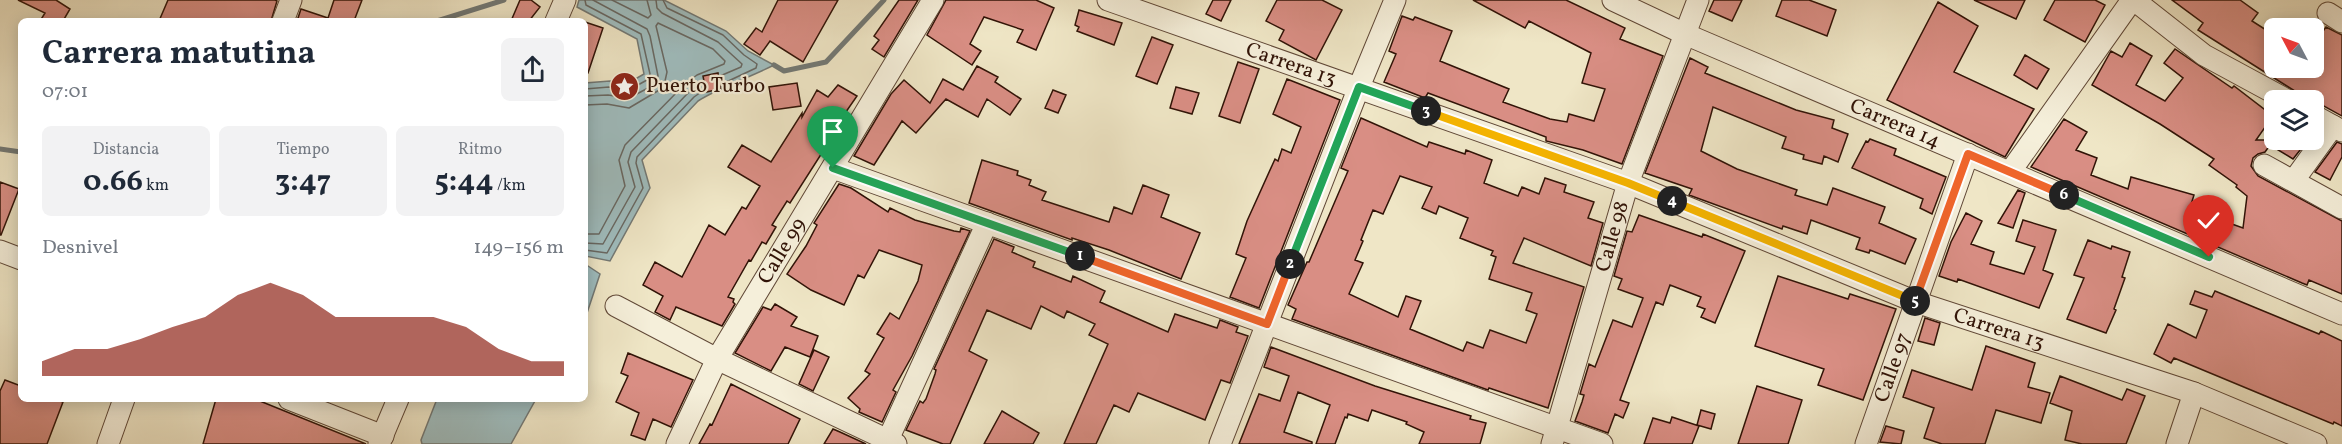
<!DOCTYPE html>
<html lang="es">
<head>
<meta charset="utf-8">
<style>
	:root { --surface:#fff; --page:#f2f2f3; --text:#1f2937; --muted:#747a83; --accent:#8f2418 }
	body { margin:0; font-family:Vollkorn,serif; background:var(--page); color:var(--text); height:100vh; display:flex; flex-direction:column; font-size:22px; white-space:nowrap }
	* { box-sizing:border-box; margin:0 }
	p { font-size:20px; color:var(--muted) }
	.icon { flex:none; width:33px; height:33px; fill:none; stroke:currentColor; stroke-width:2; stroke-linecap:round; stroke-linejoin:round }
	.map { position:relative; flex:1; overflow:hidden }
	.drawer { position:absolute; left:18px; top:18px; width:570px; height:384px; display:flex; flex-direction:column; background:var(--surface); border-radius:9px; box-shadow:0 3px 15px #0003 }
	.drawer>* { flex:none }
	.needle { width:39px; rotate:311deg }
	.buttons { position:absolute; left:2264px; top:18px; display:grid; gap:12px }
	.buttons a { display:grid; place-items:center; width:60px; height:60px; border-radius:9px; background:var(--surface); box-shadow:0 3px 15px #0003; font-size:30px }
	.pin { position:absolute; display:grid; place-items:center; width:51px; height:51px; color:#fff; margin:-62px -26px; border-radius:50% 50% 50% 0; rotate:-45deg; box-shadow:0 0 6px #0007 }
	.pin .icon { rotate:45deg }
	.km { position:absolute; width:30px; height:30px; margin:-15px; border-radius:50%; background:#222; color:#fff; font-size:16px; line-height:30px; text-align:center }
	.round { display:grid; place-items:center; flex:none; width:63px; height:63px; border-radius:9px; background:var(--page) }
	.summary { display:flex; align-items:center; justify-content:space-between; height:102px; padding:0 24px }
	h1 { font-size:33px; font-weight:700; line-height:45px }
	.figures { display:grid; grid-template-columns:repeat(3,1fr); gap:9px; height:102px; padding:6px 24px }
	.figures div { display:grid; align-content:center; border-radius:9px; background:var(--page); text-align:center }
	.figures b { font-size:30px; font-weight:700 }
	.figures small { font-size:16px; font-weight:400 }
	.figures p { font-size:16px }
	.chart { height:168px; padding:12px 24px }
	.chart p { display:flex; justify-content:space-between }
	.chart svg { width:100%; height:108px; margin-top:6px; fill:var(--accent); opacity:.7 }
	.map>svg:first-child { display:block }
</style>
</head>
<body>
<div class="map">
<svg width="2342" height="444" viewBox="0 0 2342 444">
	<rect width="100%" height="100%" fill="#efe6c6"/>
	<filter id="stains"><feTurbulence type="fractalNoise" baseFrequency=".00333" numOctaves="4"/><feColorMatrix values="0 0 0 0 .2 0 0 0 0 .09 0 0 0 0 .02 0 0 0 .5 -.17"/></filter>
	<radialGradient id="worn" r=".72"><stop offset=".6" stop-color="#630" stop-opacity="0"/><stop offset="1" stop-color="#630" stop-opacity=".3"/></radialGradient>
	<!-- water -->
	<path fill="#9fbdbf" stroke="#737975" stroke-width="1.5" d="M579 0H664L726 31 748 51 774 65C751 77 718 88 698 101L642 160 650 188 610 261 585 256V83L610 81 625 85 644 74 637 39 577 7Z
		M585 264 600 274 585 319Z
		M437 399H536L511 444H422L421 440Z"/>
	<g fill="none" stroke-linecap="round" stroke-linejoin="round">
		<!-- shore -->
		<path stroke="#686863" stroke-width="1.5" d="M585 0 586 5 641 34 650 74 647 80 627 91 609 87 585 89
			M612 0 648 18 651 15 647 0
			M656 0 657 8 662 13 718 42 742 64 741 67 720 76
			M663 0 667 8 723 35 744 55 757 64 756 68 722 84
			M585 96 608 95 629 98 652 86 658 76 650 36 647 29 593 0
			M585 105 607 104 629 108 661 89 665 81 667 72 656 26 658 23 713 49 725 61 724 64 697 75 685 84 625 145 619 160 625 186 599 234H585
			M585 243 603 244 635 187 628 162 631 152 689 92 703 83
			M585 250 607 253 643 188 636 163 637 157 694 97 704 90"/>
		<!-- stream -->
		<path stroke="#737975" stroke-width="5" d="M437 21 504 0
			M774 65 784 71 826 62 884 0
			M0 149 21 152"/>
	</g>
	<!-- building -->
	<path fill="#d98e84" stroke="#311307" stroke-width="1.5" fill-rule="evenodd" d="M18 0H56L70 9 63 21H40L45 13Z
		M168 0H275L277 1 271 21H159Z
		M334 0H362L354 21H297L301 9 328 18Z
		M520 0H531L540 7 529 21H511Z
		M778 0H838L803 62 770 41 760 55 744 44 756 28 762 32Z
		M899 0H918L884 57 872 49 879 40 874 36Z
		M946 0H1036L1054 8 1036 50 1017 42 1023 30 984 17 970 44 981 51 972 65 927 35Z
		M1213 0H1231L1221 21 1206 14Z
		M1277 0H1322L1342 10 1316 60 1279 40 1284 30 1266 21Z
		M1473 0H1566L1625 28 1620 39 1663 56 1622 164 1583 150 1546 141V137L1428 93 1425 98 1384 82 1396 54 1389 51 1402 16 1413 20 1415 17 1452 31 1440 61 1509 89 1503 102 1550 119 1567 122 1569 114 1594 121 1605 89 1582 83 1591 53 1529 21 1525 28Z
		M1714 0H1742L1732 21 1709 11Z
		M1782 0H1809L1836 10 1827 36 1776 16Z
		M1974 0H2025L2016 19Z
		M2055 0H2095L2105 5 2085 42 2044 20Z
		M2172 0H2240L2258 13 2252 21 2274 35V68H2313V45L2326 27 2342 35V116L2313 100H2309L2198 30 2203 23Z
		M1938 2 1978 26 1954 72 2034 109 2005 157 1887 100Z
		M1079 10 1122 23 1114 45 1077 31 1079 27 1075 25Z
		M585 22 603 28 588 73H585Z
		M1152 37 1173 45 1157 84 1136 76Z
		M2130 43 2152 56 2136 85 2165 101 2183 78 2164 63 2175 49 2232 88 2234 86 2273 116 2256 140H2308L2293 159 2270 145 2265 152 2258 154 2253 158 2251 166 2258 176 2342 221V294L2309 280 2307 285 2302 283 2031 167 2064 119 2087 132 2076 150 2097 158 2091 175 2128 189 2131 177 2194 195 2189 211 2227 227 2229 223 2243 228 2247 196 2236 187 2237 185 2209 165 2214 159 2160 124 2092 85 2111 51 2122 57Z
		M2025 55 2049 69 2037 89 2014 75Z
		M1690 58 1708 67 1705 73 1796 110 1834 120 1832 128 1848 134 1838 162 1824 156 1822 164 1803 159 1804 155 1782 148 1786 137 1713 107 1701 151 1737 169 1797 190 1795 195 1827 205 1833 188 1885 207 1879 223 1916 239 1905 264 1870 250 1869 253 1856 249 1860 238 1811 220 1807 234 1783 226 1782 229 1689 195 1692 189 1645 173Z
		M1238 62 1259 69 1240 123 1219 116Z
		M977 66 998 77 995 82 1021 99 1010 115 987 99 978 117 946 99 916 133 902 121 874 165 854 156 891 94 904 80 930 103 943 79 963 90Z
		M718 73 721 89 706 92 703 76Z
		M1287 79 1340 100 1259 308 1230 297 1246 258 1236 254 1247 221 1275 159 1278 161 1282 149 1291 153 1301 127 1273 114Z
		M797 83 801 106 773 110 769 87Z
		M838 85 857 96 832 132 834 134 790 203 787 201 772 225 776 227 766 244 762 242 751 261 749 260 728 297 734 299 733 302 735 304 722 326 676 307 670 320 655 312 663 296 643 285 655 262 682 277 709 225 725 235 742 207 746 209 760 186 728 167 742 145 771 162 802 113V117L817 90 828 97Z
		M1176 87 1199 93 1192 114 1170 108Z
		M1053 90 1066 95 1058 113 1045 108Z
		M1361 118 1427 147 1429 142 1465 154 1466 150 1492 160 1484 183 1518 196 1522 187 1539 194 1545 178 1566 185 1564 192 1594 202 1588 218 1603 223 1591 266 1524 238 1513 263 1584 287 1548 408 1489 388 1488 390 1292 319 1296 309 1288 305 1307 262H1309L1348 171 1341 168ZM1400 176 1432 187 1422 208 1436 214 1439 206 1468 218 1460 238 1493 251 1491 255 1496 257 1489 279 1532 293 1526 310 1537 314 1526 343 1490 330 1483 348 1467 342 1463 351 1410 329 1421 301 1406 296 1398 317 1349 294 1363 263 1355 260 1363 241 1361 240 1373 210 1383 214Z
		M1870 139 1896 149 1894 155 1946 177 1932 214 1920 208 1923 199 1852 168 1866 141 1868 142Z
		M2337 142 2342 144V157L2330 180 2315 172Z
		M982 160 1018 171 1017 175 1031 180 1029 185 1046 192 1042 200 1109 222 1114 207 1132 214 1143 185 1169 195 1161 217 1200 233 1181 279 1109 250 1072 238V240L969 203Z
		M0 182 19 189 1 235H0Z
		M839 184 851 188 888 212 890 208 915 220 954 231 960 232 961 228 970 231 912 356 893 390 896 392 882 422 859 412 860 409 848 398 870 374 865 371 884 338 877 334 890 313 899 319 918 281 922 265 879 250 864 278 858 275 844 305 811 290 787 274 806 246 817 225 814 223Z
		M2018 190 2025 193 2013 228 1998 223Z
		M1966 213 1982 221 1971 244 1994 252 1990 264 2024 274 2035 247 2016 241 2023 220 2056 230 2043 270 2053 274 2039 308 1958 279 1957 282 1939 276 1951 242Z
		M1639 215 1702 237 1703 234 1745 251 1715 323 1701 317 1705 309 1697 306 1701 297 1670 285 1663 305 1656 302 1620 400 1629 403 1623 418 1615 414 1608 433 1575 421 1582 402 1584 395 1580 394 1589 364 1595 367 1613 320 1632 327 1643 298 1618 289 1622 279 1614 276 1627 231 1632 232Z
		M994 239 1014 247 1012 252 1035 262 1033 267 1071 282 1073 276 1105 291 1100 302 1168 332 1175 314 1217 328 1220 320 1238 327 1236 332 1248 336 1230 383 1221 380 1205 420 1138 393 1129 412 1114 405 1096 444H1064L1108 344 1089 335 1095 324 1067 311 1064 318 1041 306 1031 329 987 310 969 351 987 360 950 444H943L906 430 920 401 923 403 926 399 935 374 936 370 934 369Z
		M2088 240 2111 249 2112 246 2130 252 2122 277 2125 278 2114 309 2116 310 2106 333 2067 319 2084 278 2074 275Z
		M1778 276 1848 299 1850 294 1896 309 1863 400 1818 385 1824 369 1755 346Z
		M2195 291 2212 297 2215 291 2319 334 2321 331 2342 341V426L2334 422 2333 424 2174 358 2171 363 2154 354 2168 324 2196 338 2207 310 2190 304Z
		M775 304 797 317 791 326 818 336 810 357 785 347 771 371 735 353 763 307 771 310Z
		M1925 318 1940 323 1934 345 1918 341Z
		M1986 346 2035 363 2028 387 2050 393 2041 423 1996 410 1985 444H1942L1924 438 1934 408 1903 397 1912 370 1972 390Z
		M1271 347 1375 386 1471 416 1470 419 1486 423 1480 444H1419L1424 432 1406 424 1407 422 1372 410 1368 421 1348 414 1347 418 1345 417 1335 444H1316L1330 405 1298 392 1284 432 1312 442V444H1239L1259 394 1280 401 1289 376 1264 367Z
		M814 350 829 357 813 391 799 384Z
		M628 353 693 380 671 427 653 419 645 440 631 435 639 413 616 402 628 376 621 373Z
		M2060 376 2122 400 2127 389 2145 396 2126 444H2082L2065 440 2072 411 2050 403Z
		M5 380 21 386V399H54L63 402 47 444H0V391Z
		M731 384 800 419 788 444H699L710 424 712 425Z
		M1757 386 1802 400 1788 444H1738Z
		M216 399H255L366 444H203Z
		M1701 410 1715 414 1711 429 1697 425Z
		M1002 411 1039 433 1033 444H984Z
		M1672 417 1699 426 1692 444H1644L1653 418 1670 423Z
		M1886 426 1904 431 1901 444 1880 442Z
		M833 429 840 432 866 444H824Z"/>
	<g fill="none" stroke-linecap="round" stroke-linejoin="round">
		<defs>
			<g id="minor">
				<path id="s1" d="M1108 0 1628 183 1916 302 2194 393 2316 444"/>
				<path id="s2" d="M1613 0 1685 34 2342 314"/>
				<path d="M2134 0 2204 55 2287 100"/>
				<path d="M2328 13 2342 22"/>
				<path d="M283 21 291 0"/>
				<path d="M556 21 565 0"/>
				<path d="M2313 115 2342 131"/>
				<path d="M2264 165 2342 208"/>
				<path d="M833 168 1602 444"/>
				<path d="M2010 172 2132 0"/>
				<path d="M2294 180 2333 126"/>
				<path d="M0 251 21 259"/>
				<path d="M616 306 717 359 896 444"/>
				<path d="M289 399 383 436"/>
				<path d="M108 444 124 399"/>
				<path d="M379 444 398 399"/>
				<path id="s3" d="M677 444 717 359 933 0"/>
				<path d="M886 444 987 223"/>
				<path d="M1220 444 1359 87 1395 0"/>
				<path id="s4" d="M1552 444 1628 183 1698 0"/>
				<path id="s5" d="M1866 444 1968 154"/>
				<path d="M2177 444 2194 393"/>
			</g>
		</defs>
		<!-- minor casing -->
		<use href="#minor" stroke="#604837" stroke-width="23"/>
		<!-- minor -->
		<use href="#minor" stroke="#f5efda" stroke-width="21"/>
	</g>
	<g fill="none" stroke-linecap="round" stroke-linejoin="round">
		<defs>
			<path id="split-1" d="M833 168 1080 256"/>
			<path id="split-2" d="M1080 256 1267 324 1290 264"/>
			<path id="split-3" d="M1290 264 1359 87 1426 111"/>
			<path id="split-4" d="M1426 111 1628 183 1672 201"/>
			<path id="split-5" d="M1672 201 1915 301"/>
			<path id="split-6" d="M1915 301 1968 154 2064 195"/>
			<path id="split-7" d="M2064 195 2209 257"/>
		</defs>
		<!-- split-1 casing -->
		<use href="#split-1" stroke="#fff" stroke-width="12"/>
		<!-- split-2 casing -->
		<use href="#split-2" stroke="#fff" stroke-width="12"/>
		<!-- split-3 casing -->
		<use href="#split-3" stroke="#fff" stroke-width="12"/>
		<!-- split-4 casing -->
		<use href="#split-4" stroke="#fff" stroke-width="12"/>
		<!-- split-5 casing -->
		<use href="#split-5" stroke="#fff" stroke-width="12"/>
		<!-- split-6 casing -->
		<use href="#split-6" stroke="#fff" stroke-width="12"/>
		<!-- split-7 casing -->
		<use href="#split-7" stroke="#fff" stroke-width="12"/>
		<!-- split-1 -->
		<use href="#split-1" stroke="#22a559" stroke-width="8"/>
		<!-- split-2 -->
		<use href="#split-2" stroke="#f0652b" stroke-width="8"/>
		<!-- split-3 -->
		<use href="#split-3" stroke="#22a559" stroke-width="8"/>
		<!-- split-4 -->
		<use href="#split-4" stroke="#f5b400" stroke-width="8"/>
		<!-- split-5 -->
		<use href="#split-5" stroke="#f5b400" stroke-width="8"/>
		<!-- split-6 -->
		<use href="#split-6" stroke="#f0652b" stroke-width="8"/>
		<!-- split-7 -->
		<use href="#split-7" stroke="#22a559" stroke-width="8"/>
	</g>
	<!-- icons -->
	<defs>
		<symbol id="sight-disc" viewBox="-11 -11 22 22"><circle r="9.5" fill="#8f2418" stroke="#f5efda"/><path d="M0-6L1.8-2.2L6-1.7L2.9 1.2L3.7 5.4L0 3.3L-3.7 5.4L-2.9 1.2L-6-1.7L-1.8-2.2Z" fill="#fff"/></symbol>
	</defs>
	<g fill-rule="evenodd">
		<use href="#sight-disc" x="608" y="70" width="33" height="33"/>
	</g>
	<g text-anchor="middle" dominant-baseline="central" stroke-width="4.5" stroke-linejoin="round" paint-order="stroke">
		<!-- street labels -->
		<g font-size="21" fill="#311307" stroke="#f5efda">
			<text stroke="none"><textPath href="#s1" startOffset="194">Carrera 13</textPath></text>
			<text stroke="none"><textPath href="#s2" startOffset="308">Carrera 14</textPath></text>
			<text stroke="none"><textPath href="#s4" startOffset="216">Calle 98</textPath></text>
			<text stroke="none"><textPath href="#s3" startOffset="220">Calle 99</textPath></text>
			<text stroke="none"><textPath href="#s1" startOffset="950">Carrera 13</textPath></text>
			<text stroke="none"><textPath href="#s5" startOffset="81">Calle 97</textPath></text>
		</g>
		<!-- poi labels -->
		<g font-size="21" fill="#311307" stroke="#f5efda" text-anchor="start">
			<text x="646" y="86">Puerto Turbo</text>
		</g>
	</g>
	<rect width="100%" height="100%" filter="url(#stains)"/>
	<rect width="100%" height="100%" fill="url(#worn)"/>
</svg>
<div class="buttons">
<a><svg class="needle" viewBox="-14 -14 28 28"><path d="M0-13l5 13h-10z" fill="#e53935"/><path d="M0 13l5-13h-10z" fill="#747a83"/></svg></a>
<a><svg class="icon" aria-label="layers" viewBox="0 0 24 24"><path d="M12 4l9 5-9 5-9-5zM3 14l9 5 9-5"/></svg></a>
</div>
<div class="pin" style="left:833px;top:168px;background:#1e9e55"><svg class="icon" aria-label="arrive" viewBox="0 0 24 24"><path d="M6 21V4h12l-3 4 3 4H6"/></svg></div>
<div class="pin" style="left:2209px;top:257px;background:#d93025"><svg class="icon" aria-label="check" viewBox="0 0 24 24"><path d="M5 12l5 5 9-10"/></svg></div>
<b class="km" style="left:1080px;top:256px">1</b>
<b class="km" style="left:1290px;top:264px">2</b>
<b class="km" style="left:1426px;top:111px">3</b>
<b class="km" style="left:1672px;top:201px">4</b>
<b class="km" style="left:1915px;top:301px">5</b>
<b class="km" style="left:2064px;top:195px">6</b>
<section class="drawer">
<div class="summary"><div><h1>Carrera matutina</h1><p>07:01</p></div><a class="round"><svg class="icon" aria-label="share" viewBox="0 0 24 24"><path d="M12 15V3M7 8l5-5 5 5M5 13v7h14v-7"/></svg></a></div>
<div class="figures">
<div><p>Distancia</p><b>0.66<small> km</small></b></div>
<div><p>Tiempo</p><b>3:47</b></div>
<div><p>Ritmo</p><b>5:44<small> /km</small></b></div>
</div>
<div class="chart"><p><span>Desnivel</span>149–156 m</p>
<svg viewBox="0 0 160 44" preserveAspectRatio="none"><path d="M0 44V38L10 33L20 33L30 29L40 24L50 20L60 11L70 6L80 11L90 20L100 20L110 20L120 20L130 24L140 33L150 38L160 38V44z"/></svg>
</div>
</section>
</div>
</body>
</html>
